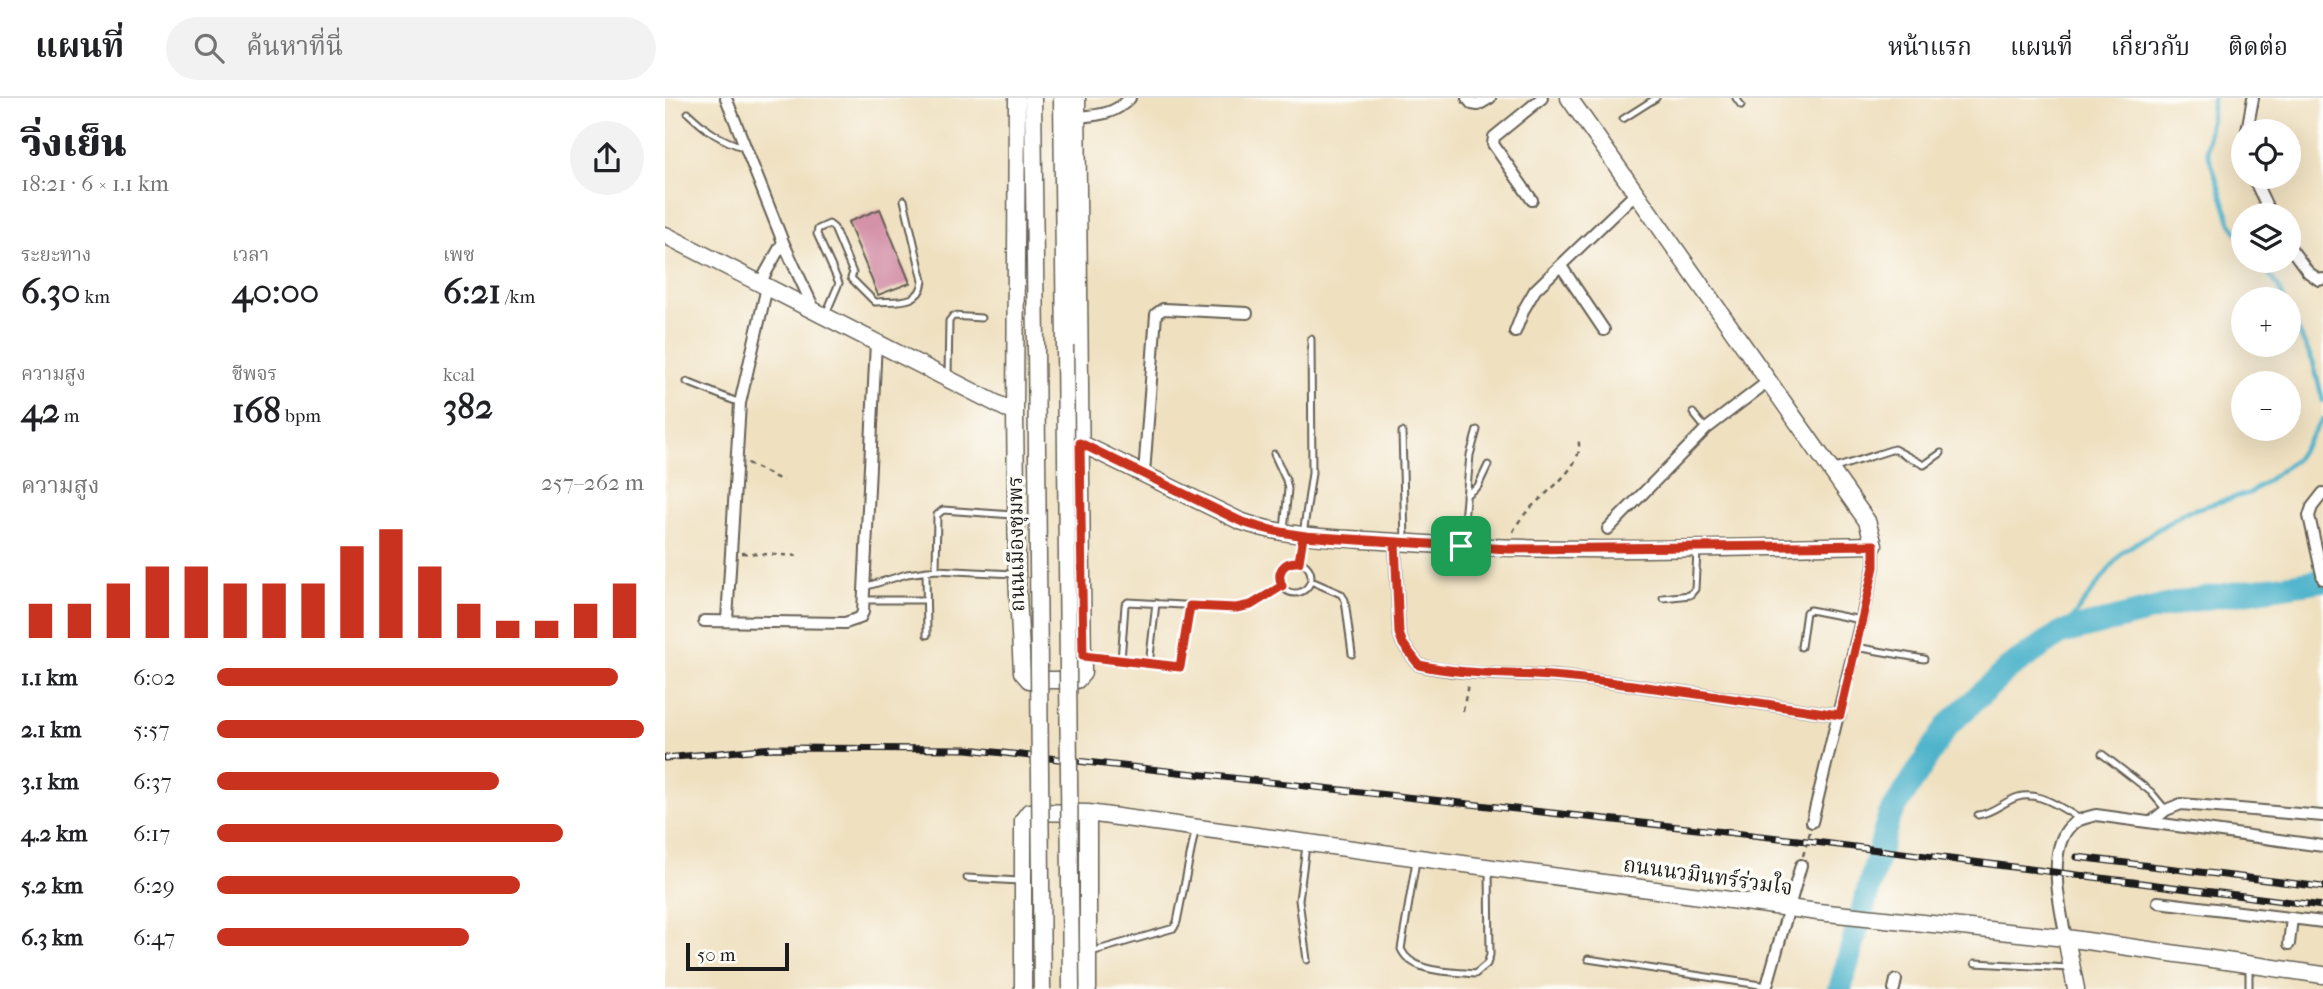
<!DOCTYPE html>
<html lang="th">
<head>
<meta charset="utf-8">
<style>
	:root { --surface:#fff; --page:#f2f2f2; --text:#202124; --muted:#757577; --line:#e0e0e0; --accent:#c8321e }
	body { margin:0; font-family:"IM FELL French Canon","Noto Serif Thai",serif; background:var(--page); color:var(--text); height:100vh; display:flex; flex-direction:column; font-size:26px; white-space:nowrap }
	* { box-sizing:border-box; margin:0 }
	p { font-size:23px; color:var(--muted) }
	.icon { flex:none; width:38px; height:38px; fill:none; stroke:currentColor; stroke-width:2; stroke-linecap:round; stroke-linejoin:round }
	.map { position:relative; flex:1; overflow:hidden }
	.drawer { display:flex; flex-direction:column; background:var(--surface); width:665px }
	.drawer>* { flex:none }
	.tools { position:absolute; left:1566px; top:21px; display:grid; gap:14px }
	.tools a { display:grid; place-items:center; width:70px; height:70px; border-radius:50%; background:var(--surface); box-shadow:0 7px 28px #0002; font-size:35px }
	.scale { position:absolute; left:21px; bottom:18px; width:103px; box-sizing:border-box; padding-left:7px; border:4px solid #1c1c1c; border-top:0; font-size:19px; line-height:24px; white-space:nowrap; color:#1c1c1c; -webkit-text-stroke:5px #fdfcf7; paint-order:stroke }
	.pin { position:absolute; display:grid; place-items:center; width:60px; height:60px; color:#fff; margin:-30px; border-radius:14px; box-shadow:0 4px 10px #0006 }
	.round { display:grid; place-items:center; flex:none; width:74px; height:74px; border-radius:37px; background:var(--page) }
	.head { display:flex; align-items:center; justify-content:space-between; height:119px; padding:0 21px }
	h1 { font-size:38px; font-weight:800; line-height:52px }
	.metrics { display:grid; grid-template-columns:repeat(3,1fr); gap:10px; height:119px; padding:7px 21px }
	.metrics div { display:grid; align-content:center }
	.metrics b { font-size:35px; font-weight:800 }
	.metrics small { font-size:19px; font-weight:400 }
	.metrics p { font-size:19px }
	.chart { height:196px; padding:14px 21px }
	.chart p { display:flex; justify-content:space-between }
	.chart svg { width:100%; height:126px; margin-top:7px; stroke:var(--accent); stroke-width:6 }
	ul { padding:0 21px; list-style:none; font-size:23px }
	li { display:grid; grid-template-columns:112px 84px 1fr; align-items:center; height:52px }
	li i { height:18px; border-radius:9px; background:var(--accent) }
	header { display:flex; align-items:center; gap:42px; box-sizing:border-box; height:98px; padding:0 35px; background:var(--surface); border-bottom:2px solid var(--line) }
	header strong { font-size:33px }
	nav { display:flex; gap:38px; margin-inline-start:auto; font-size:24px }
	.search { width:490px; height:63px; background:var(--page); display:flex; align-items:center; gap:18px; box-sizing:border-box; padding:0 24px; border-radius:38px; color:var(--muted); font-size:26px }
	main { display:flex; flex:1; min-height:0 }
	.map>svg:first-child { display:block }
</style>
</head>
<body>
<header>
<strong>แผนที่</strong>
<div class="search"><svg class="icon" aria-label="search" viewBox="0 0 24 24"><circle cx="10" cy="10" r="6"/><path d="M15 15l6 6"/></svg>ค้นหาที่นี่</div>
<nav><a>หน้าแรก</a><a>แผนที่</a><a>เกี่ยวกับ</a><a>ติดต่อ</a></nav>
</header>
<main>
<section class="drawer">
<div class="head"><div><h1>วิ่งเย็น</h1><p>18:21 · 6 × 1.1 km</p></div><a class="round"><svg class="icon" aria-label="share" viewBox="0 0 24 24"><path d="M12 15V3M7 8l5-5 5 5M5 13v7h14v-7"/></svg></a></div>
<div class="metrics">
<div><p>ระยะทาง</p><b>6.30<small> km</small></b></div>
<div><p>เวลา</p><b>40:00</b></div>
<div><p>เพซ</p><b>6:21<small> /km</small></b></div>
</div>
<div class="metrics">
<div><p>ความสูง</p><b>42<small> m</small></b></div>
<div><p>ชีพจร</p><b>168<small> bpm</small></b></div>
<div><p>kcal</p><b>382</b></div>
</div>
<div class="chart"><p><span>ความสูง</span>257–262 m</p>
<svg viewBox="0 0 160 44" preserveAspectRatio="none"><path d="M5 44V32M15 44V32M25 44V25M35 44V19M45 44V19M55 44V25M65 44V25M75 44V25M85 44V12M95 44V6M105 44V19M115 44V32M125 44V38M135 44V38M145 44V32M155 44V25"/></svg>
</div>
<ul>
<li><b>1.1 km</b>6:02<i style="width:94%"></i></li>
<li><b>2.1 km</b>5:57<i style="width:100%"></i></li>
<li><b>3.1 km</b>6:37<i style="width:66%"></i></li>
<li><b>4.2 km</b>6:17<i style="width:81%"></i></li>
<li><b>5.2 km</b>6:29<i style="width:71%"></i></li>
<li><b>6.3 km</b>6:47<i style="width:59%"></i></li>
</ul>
</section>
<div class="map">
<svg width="1658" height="891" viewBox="0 0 1658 891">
	<rect width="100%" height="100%" fill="#fdfcf7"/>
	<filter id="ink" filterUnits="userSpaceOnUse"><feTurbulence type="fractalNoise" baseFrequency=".0143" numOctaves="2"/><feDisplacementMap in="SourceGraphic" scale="14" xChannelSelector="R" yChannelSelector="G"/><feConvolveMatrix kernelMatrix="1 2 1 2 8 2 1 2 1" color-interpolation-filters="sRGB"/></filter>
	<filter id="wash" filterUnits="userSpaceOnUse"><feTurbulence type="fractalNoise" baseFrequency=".00686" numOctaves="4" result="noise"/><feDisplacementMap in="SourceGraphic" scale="28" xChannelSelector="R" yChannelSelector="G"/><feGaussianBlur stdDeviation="1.57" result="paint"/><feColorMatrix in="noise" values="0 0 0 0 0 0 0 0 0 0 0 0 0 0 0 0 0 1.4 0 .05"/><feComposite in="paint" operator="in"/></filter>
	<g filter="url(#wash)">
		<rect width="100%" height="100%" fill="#efe0c0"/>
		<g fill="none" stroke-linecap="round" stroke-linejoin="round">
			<!-- stream -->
			<path stroke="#4bb2ca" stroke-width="4.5" d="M1548 0 1542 52 1566 126 1578 142
				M1594 163 1612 187 1619 201
				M1624 213 1648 264 1658 303
				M1396 535 1457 454 1520 414 1585 395 1630 362 1658 321"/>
			<!-- river -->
			<path stroke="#4bb2ca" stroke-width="24" d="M1175 891 1224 719 1283 627 1343 571 1396 535 1521 503 1658 482"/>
		</g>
		<g id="blocks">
			<!-- building -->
			<path fill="#d492a9" d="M215 111 245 185 213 197 183 124Z"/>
		</g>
	</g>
	<g filter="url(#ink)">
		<use href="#blocks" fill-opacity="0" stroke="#666155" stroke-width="2"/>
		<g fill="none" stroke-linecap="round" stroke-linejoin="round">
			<defs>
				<path id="lane" d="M1071 0 1076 7
					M23 15C43 34 54 41 80 50
					M958 21 991 0
					M160 218 174 185 152 136 153 131 164 126 169 130 188 175 186 180 210 204C230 202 255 208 258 183L239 102
					M283 277 284 223 288 218 316 220
					M22 284 75 305
					M1028 315 1041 331
					M737 334 740 443
					M609 356 621 382 623 391 619 432
					M1167 371 1229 351 1259 367 1276 355
					M801 397 813 388 823 367
					M797 445 805 357 812 332
					M614 479a16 16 0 1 1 32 0a16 16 0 1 1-32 0Z
					M634 464 647 375 646 241
					M271 472 272 417 278 412 348 417
					M261 473 262 537
					M646 483 676 496 680 502 687 556
					M199 489 242 476 271 472 349 476
					M998 500 1025 497 1030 491 1032 453
					M199 502H261
					M1136 549 1141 514 1145 512 1196 522
					M1190 549 1259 561
					M421 558 515 569 525 508
					M456 563 460 507 463 504 571 510 594 504 617 488
					M484 567 491 505
					M1437 656 1486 694 1501 712
					M1313 717C1329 715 1339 703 1353 699 1375 693 1398 711 1415 721
					M641 748 634 802 642 862
					M751 763 736 851C747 876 787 873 810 876L822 866 825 857 824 770
					M302 780 354 783
					M426 854 509 830 512 824 530 733
					M923 861 1102 888
					M1310 865 1404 870
					M1584 870V891"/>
				<path id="street" d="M61 0 118 144 150 213
					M802 0 807 6 813 7 825 0
					M413 19C435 17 450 16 465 0
					M1582 33 1588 0
					M1588 79 1606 117
					M867 102 828 46 829 39 877 0
					M1624 148 1643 174 1654 182 1658 181
					M896 168 939 232
					M95 185 118 144
					M850 234 859 211 870 192 972 94
					M479 376 491 216 498 211 582 215
					M1658 395 1647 409 1644 418 1658 481
					M943 431 1041 331 1105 282
					M730 444 734 535 738 546 754 567C803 579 849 574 898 579 990 588 1083 604 1175 617
					M62 522 75 305 102 189
					M39 523 180 525 195 520 198 514 211 244
					M1147 724 1209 469V447
					M1486 724 1501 712 1516 706 1658 718
					M1493 804 1658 824
					M1401 840C1395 810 1383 758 1402 732 1409 722 1420 720 1431 717L1658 748
					M1624 846 1627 820
					M1101 891 1136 767
					M1229 891 1231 882"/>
				<path id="secondary" d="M352 0 350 315 352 477 357 574 364 582H412L418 575 412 0
					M368 0 371 247
					M397 0 400 248
					M0 137 350 315
					M415 345 575 423C626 441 679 440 732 444 890 456 1050 450 1209 447L1202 423 904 0
					M423 715 1153 814 1401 840 1658 877
					M1401 840 1411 891
					M358 891V722L364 714 423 715V891"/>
			</defs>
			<!-- lane casing -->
			<use href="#lane" stroke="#666155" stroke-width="9"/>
			<!-- street casing -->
			<use href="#street" stroke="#666155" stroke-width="14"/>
			<!-- secondary casing -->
			<use href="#secondary" stroke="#666155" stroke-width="19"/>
			<!-- path -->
			<path stroke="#666155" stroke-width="2.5" stroke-dasharray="5 5" stroke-linecap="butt" d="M82 365 118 383
				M848 434C861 404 902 387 913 356 915 351 914 345 913 339
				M77 455 135 458
				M798 613 803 586
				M1138 758 1145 734"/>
			<!-- lane -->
			<use href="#lane" stroke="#fff" stroke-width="5"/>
			<!-- street -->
			<use href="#street" stroke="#fff" stroke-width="10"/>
			<!-- secondary -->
			<use href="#secondary" stroke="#fff" stroke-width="16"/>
			<defs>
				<path id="rail" d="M0 660 108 650 302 651 1142 743 1658 808
					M1412 759 1658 789"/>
			</defs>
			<!-- rail casing -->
			<use href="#rail" stroke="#1c1c1c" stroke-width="7"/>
			<!-- rail -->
			<use href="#rail" stroke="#fdfcf7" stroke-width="4.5" stroke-dasharray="13" stroke-linecap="butt"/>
			<defs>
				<path id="secondary-bridge" d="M371 247 377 891
					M400 248 406 891"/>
			</defs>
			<!-- secondary-bridge casing -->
			<use href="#secondary-bridge" stroke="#666155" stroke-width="19" stroke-linecap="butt"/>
			<!-- secondary-bridge -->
			<use href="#secondary-bridge" stroke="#fff" stroke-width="16"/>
		</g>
	</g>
	<g fill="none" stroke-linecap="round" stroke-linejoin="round" filter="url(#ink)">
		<defs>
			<path id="route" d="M796 448 638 438 634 464C618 463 611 474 617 488L586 507 571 510 525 508 515 569 418 558 415 345 575 423C625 441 678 441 730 444L734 535 738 546 754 567C803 578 849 574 898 579 990 588 1083 604 1175 617L1209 469V447L843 451 796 448"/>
		</defs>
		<!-- route casing -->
		<use href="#route" stroke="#fff" stroke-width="14"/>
		<!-- route -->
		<use href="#route" stroke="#c8321e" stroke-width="9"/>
	</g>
	<g text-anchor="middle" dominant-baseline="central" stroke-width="7" stroke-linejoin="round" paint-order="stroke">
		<!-- street labels -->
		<g font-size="21" fill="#1c1c1c" stroke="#fdfcf7">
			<text transform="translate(351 446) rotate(-91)">ถนนเมืองชุมพร</text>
			<text transform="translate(1043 778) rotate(8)">ถนนนวมินทร์ร่วมใจ</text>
		</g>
	</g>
</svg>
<div class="tools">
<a><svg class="icon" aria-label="locate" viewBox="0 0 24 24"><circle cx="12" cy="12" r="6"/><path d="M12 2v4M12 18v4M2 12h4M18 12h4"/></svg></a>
<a><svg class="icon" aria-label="layers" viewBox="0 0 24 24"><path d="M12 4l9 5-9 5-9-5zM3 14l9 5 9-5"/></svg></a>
<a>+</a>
<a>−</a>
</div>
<div class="scale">50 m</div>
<div class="pin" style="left:796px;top:448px;background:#1e9e55"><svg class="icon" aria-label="arrive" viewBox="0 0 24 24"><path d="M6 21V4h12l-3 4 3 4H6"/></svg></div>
</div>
</main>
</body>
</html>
